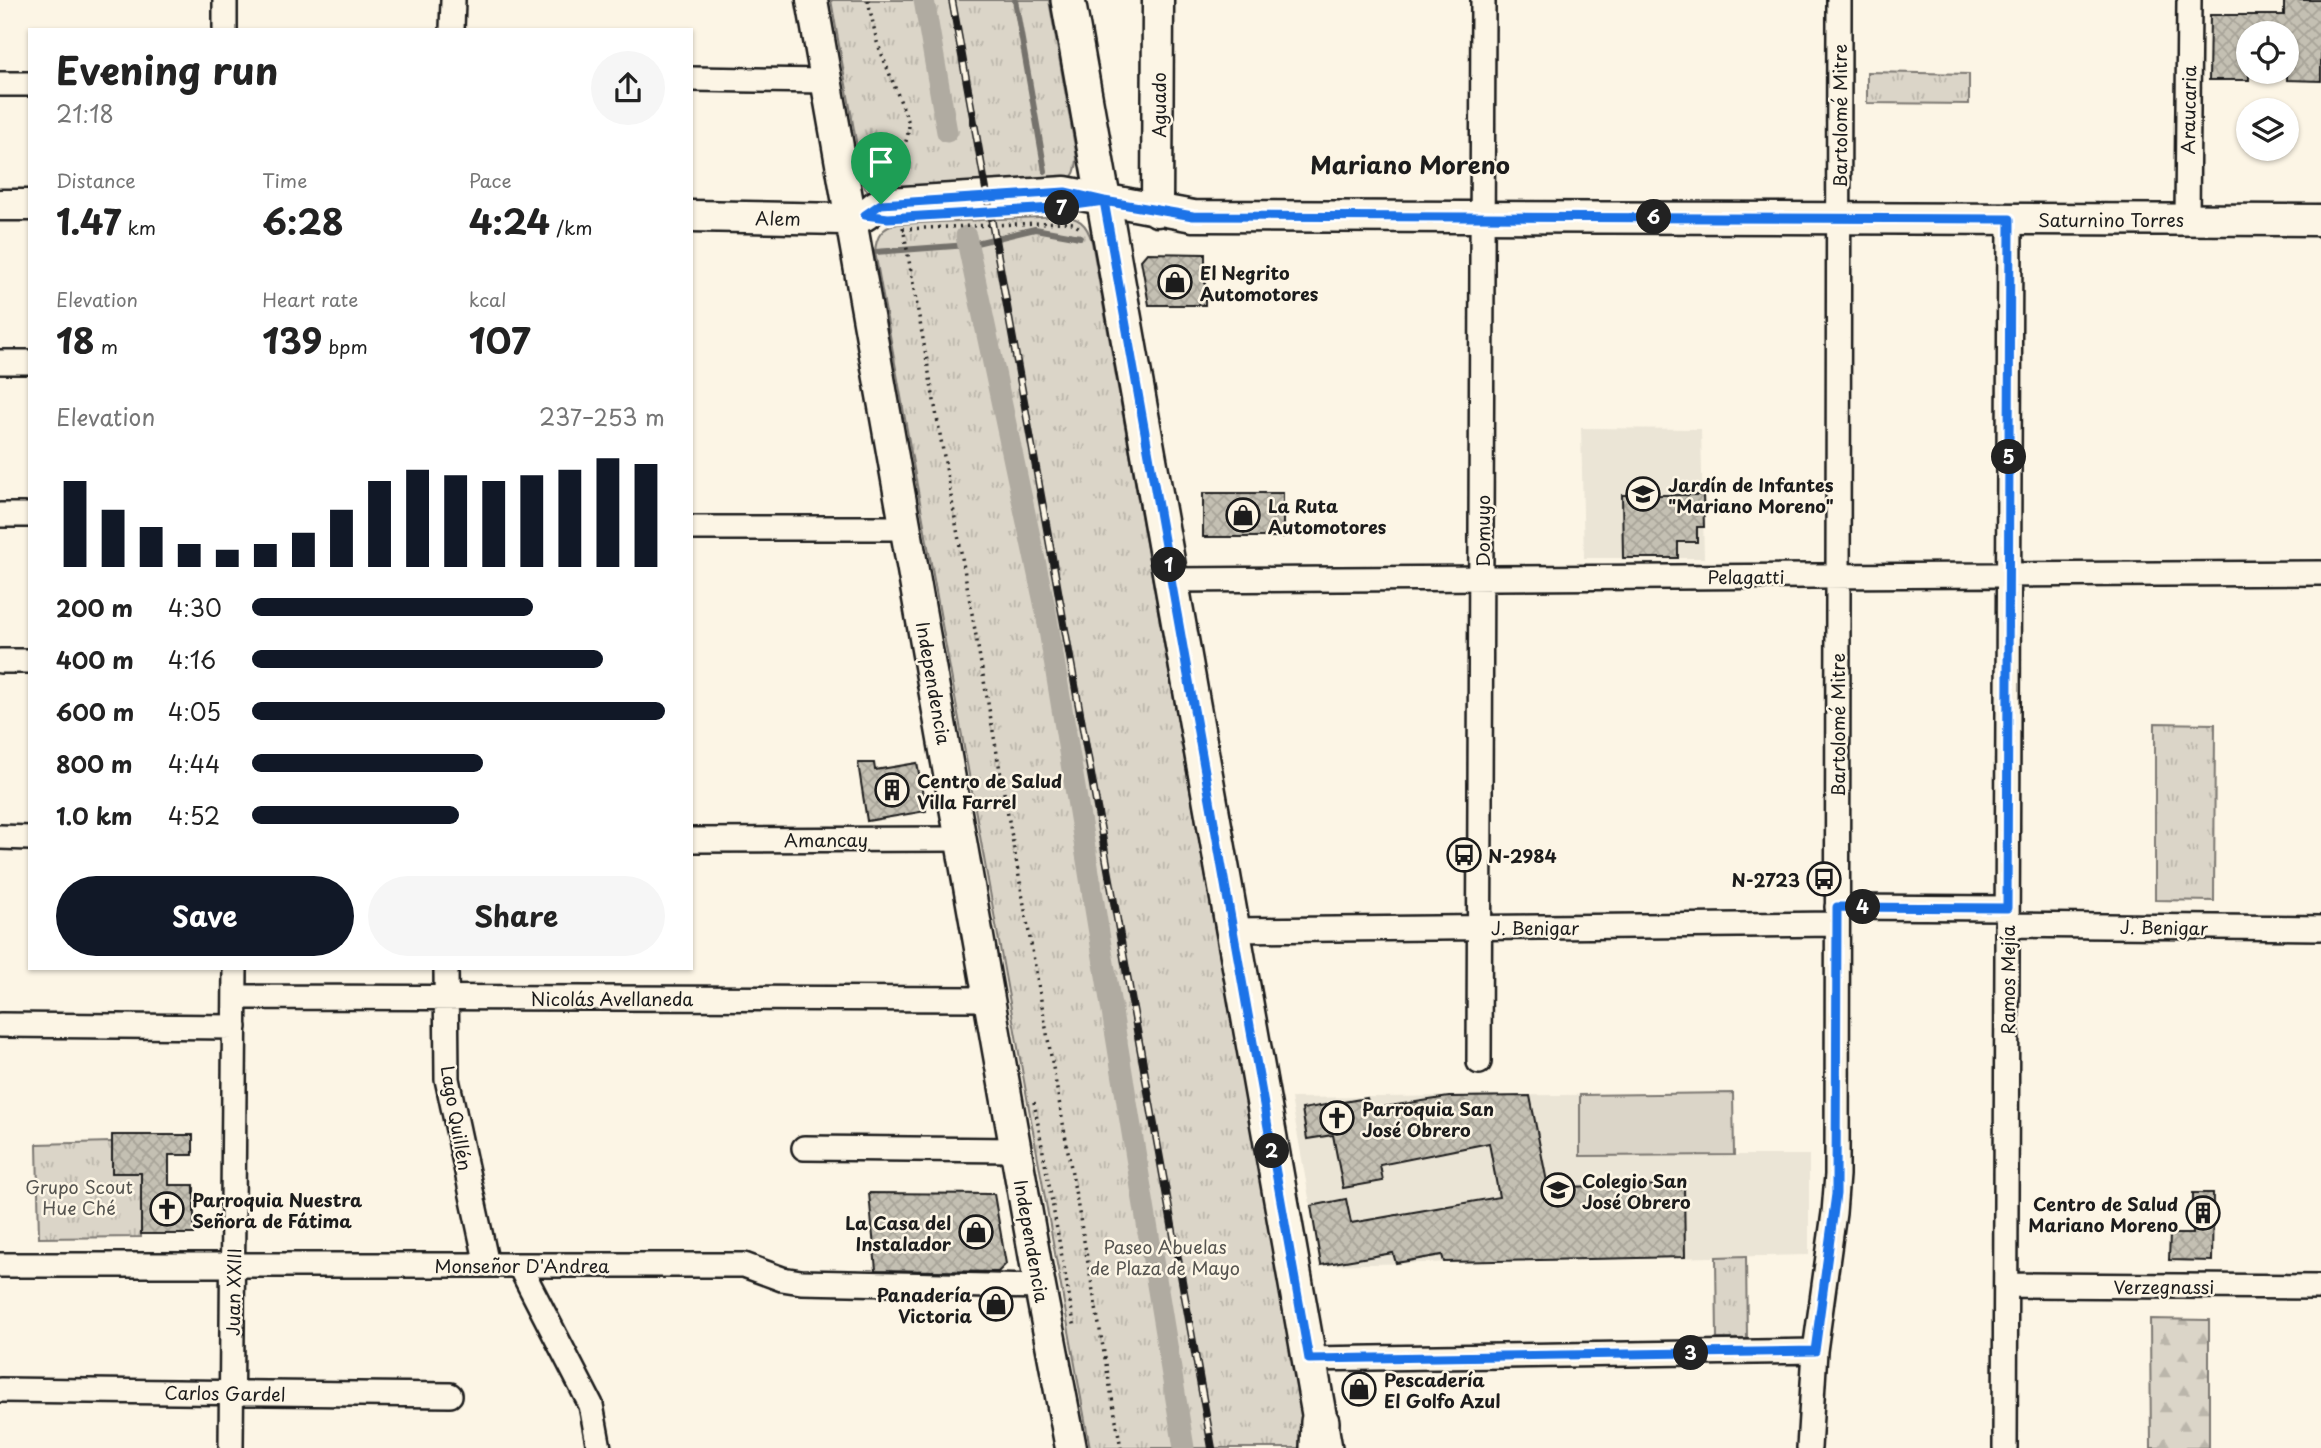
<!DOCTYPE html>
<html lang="en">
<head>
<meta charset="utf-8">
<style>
	:root { --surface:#fff; --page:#f6f6f6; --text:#222; --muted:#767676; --accent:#111827 }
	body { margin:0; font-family:"Playpen Sans",sans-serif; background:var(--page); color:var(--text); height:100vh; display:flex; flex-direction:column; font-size:26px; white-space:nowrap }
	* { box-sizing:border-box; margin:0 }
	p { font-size:23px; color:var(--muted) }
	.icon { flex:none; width:38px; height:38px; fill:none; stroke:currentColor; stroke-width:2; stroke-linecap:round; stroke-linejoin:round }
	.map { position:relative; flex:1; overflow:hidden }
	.details { position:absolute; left:28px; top:28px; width:665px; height:942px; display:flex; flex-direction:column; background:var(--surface); border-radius:0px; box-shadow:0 2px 5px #0004 }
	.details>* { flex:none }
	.controls { position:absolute; left:2236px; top:21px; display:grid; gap:14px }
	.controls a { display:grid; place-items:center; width:63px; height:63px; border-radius:50%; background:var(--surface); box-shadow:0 2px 5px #0004; font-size:35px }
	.pin { position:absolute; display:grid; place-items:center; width:60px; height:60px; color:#fff; margin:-72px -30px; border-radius:50% 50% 50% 0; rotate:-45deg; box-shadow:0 0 7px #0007 }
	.pin .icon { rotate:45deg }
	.km { position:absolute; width:35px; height:35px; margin:-18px; border-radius:50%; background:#222; color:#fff; font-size:19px; line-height:35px; text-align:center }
	.round { display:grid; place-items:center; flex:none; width:74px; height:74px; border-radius:37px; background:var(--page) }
	.summary { display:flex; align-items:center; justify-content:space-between; height:119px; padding:0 28px }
	h1 { font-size:38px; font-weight:700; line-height:52px }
	.stats { display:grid; grid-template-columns:repeat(3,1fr); gap:10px; height:119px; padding:7px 28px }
	.stats div { display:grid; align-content:center }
	.stats b { font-size:35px; font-weight:700 }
	.stats small { font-size:19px; font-weight:400 }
	.stats p { font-size:19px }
	.chart { height:196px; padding:14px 28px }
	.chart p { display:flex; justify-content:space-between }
	.chart svg { width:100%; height:126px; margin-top:7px; stroke:var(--accent); stroke-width:6 }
	.primary-button { display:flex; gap:14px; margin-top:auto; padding:14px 28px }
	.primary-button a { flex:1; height:80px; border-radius:42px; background:var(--accent); color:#fff; font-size:28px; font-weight:700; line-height:80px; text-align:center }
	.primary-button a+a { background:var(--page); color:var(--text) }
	ul { padding:0 28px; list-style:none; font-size:23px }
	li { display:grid; grid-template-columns:112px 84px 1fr; align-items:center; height:52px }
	li i { height:18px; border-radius:9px; background:var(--accent) }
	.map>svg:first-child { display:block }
</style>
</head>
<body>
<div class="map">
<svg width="2321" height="1448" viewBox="0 0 2321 1448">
	<defs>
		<pattern id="grass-tufts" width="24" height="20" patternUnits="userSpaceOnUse" patternTransform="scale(1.75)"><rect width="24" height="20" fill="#dbd5c8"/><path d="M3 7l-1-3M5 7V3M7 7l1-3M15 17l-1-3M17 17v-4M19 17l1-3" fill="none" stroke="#bbb6ab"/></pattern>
		<pattern id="forest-firs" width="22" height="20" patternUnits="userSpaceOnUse" patternTransform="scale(1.75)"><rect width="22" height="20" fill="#dbd5c8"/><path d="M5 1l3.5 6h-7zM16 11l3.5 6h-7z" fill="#bbb6ab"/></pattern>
		<pattern id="building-cross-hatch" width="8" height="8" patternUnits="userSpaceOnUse" patternTransform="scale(1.75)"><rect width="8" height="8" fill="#c4c0b3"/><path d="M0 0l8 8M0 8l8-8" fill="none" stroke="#a8a499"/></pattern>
	</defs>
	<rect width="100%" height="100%" fill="#fcf5e5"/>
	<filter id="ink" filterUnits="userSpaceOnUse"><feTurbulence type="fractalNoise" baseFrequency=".0143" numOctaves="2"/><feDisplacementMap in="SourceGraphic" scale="14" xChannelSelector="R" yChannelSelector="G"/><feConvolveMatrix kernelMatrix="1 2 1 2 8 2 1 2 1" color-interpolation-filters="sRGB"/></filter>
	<g filter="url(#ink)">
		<!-- built -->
		<path fill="#ebe5d6" d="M1581 428 1701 429 1704 558H1584Z
			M1733 1093 1734 1155H1809V1255L1321 1265 1291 1098Z"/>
		<!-- grass -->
		<path fill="url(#grass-tufts)" stroke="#7c7872" stroke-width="2" d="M831 0H1049L1077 158C1077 168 1075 176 1067 182L873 196 865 188 862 175Z
			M1867 72 1969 74V104L1867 103Z
			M1059 216C1078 216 1087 223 1092 242L1308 1448H1090L875 252C876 236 882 227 898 224Z
			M2155 723 2215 724 2214 901 2155 900Z
			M112 1142 141 1173V1237L39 1238 37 1144Z
			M1746 1256 1747 1339H1717L1716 1257Z"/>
		<!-- forest -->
		<path fill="url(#forest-firs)" stroke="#7c7872" stroke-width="2" d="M2150 1319 2209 1320V1448H2151Z"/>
		<!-- pitch -->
		<path fill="#dbd5c8" stroke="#7c7872" stroke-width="2" d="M1733 1093 1734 1155 1580 1156V1095Z"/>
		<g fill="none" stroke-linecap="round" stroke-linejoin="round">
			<!-- stream -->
			<path stroke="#75726c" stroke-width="6" d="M1015 0 1045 171
				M875 252 968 245 1035 229 1080 237"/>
			<!-- canal -->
			<path stroke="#b0aba1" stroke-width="21" d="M924 0 947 132
				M966 236 1046 612 1184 1448"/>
		</g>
		<!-- building -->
		<path fill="url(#building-cross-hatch)" stroke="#1c1c1c" stroke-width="2" d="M2284 0H2321V81L2287 80V33H2249V80H2209L2210 15H2284Z
			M1147 253 1205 254V305H1149L1141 260Z
			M1203 493H1283V537H1203Z
			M1622 495H1703L1704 527H1697V542H1678V558H1623Z
			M858 763H874L875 770 917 763 926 811 867 821Z
			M1530 1096 1548 1187 1684 1185 1685 1257 1444 1262 1442 1255 1396 1263 1393 1253 1321 1265 1311 1206 1346 1199 1351 1223 1499 1197 1489 1143 1380 1165 1383 1181 1343 1188 1333 1135 1307 1139 1302 1109 1367 1098 1370 1109 1449 1097Z
			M112 1135H193V1155H169V1185H194V1234H141V1173H112Z
			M869 1193 994 1194 1006 1264 998 1272 876 1270Z
			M2193 1193H2213L2212 1261 2169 1260 2170 1234H2193Z"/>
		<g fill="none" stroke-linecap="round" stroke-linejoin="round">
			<defs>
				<path id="minor" d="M225 30V0
					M452 30 453 0
					M691 79 827 81
					M0 84H30
					M2187 219 2189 0
					M0 362H30
					M0 515H30
					M691 528H906
					M1172 580 2321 573
					M0 661H30
					M0 837 30 838
					M691 840 962 839
					M1837 907 2007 908
					M2007 925 2321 928
					M1233 930 1837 924
					M446 968 447 1079 487 1265
					M235 997 990 999
					M0 1025 235 1027
					M1479 1062 1483 0
					M804 1148 1016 1150
					M0 1265H744L782 1279 801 1282 1040 1287
					M519 1265 591 1405 599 1448
					M2006 1285 2321 1287
					M1309 1359 1815 1351
					M0 1390 450 1395
					M231 1448 235 968
					M1809 1448 1815 1351 1834 1213 1837 1175 1839 0
					M2005 1448 2010 219"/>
				<path id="tertiary" d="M812 0 1040 1287 1071 1448
					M0 205H30
					M1157 211 1158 0
					M691 216 843 219 865 215 876 206 887 203 1065 192 1193 216 2321 220"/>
				<path id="secondary" d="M1068 0 1325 1448"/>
				<path id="primary" d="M1319 1448 1320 1422"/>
			</defs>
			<!-- minor casing -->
			<use href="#minor" stroke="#1c1c1c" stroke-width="28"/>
			<!-- tertiary casing -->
			<use href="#tertiary" stroke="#1c1c1c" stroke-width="35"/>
			<!-- secondary casing -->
			<use href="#secondary" stroke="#1c1c1c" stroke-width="38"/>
			<!-- primary casing -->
			<use href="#primary" stroke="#1c1c1c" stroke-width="42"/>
			<!-- path -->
			<path stroke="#1c1c1c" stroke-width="3.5" stroke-dasharray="2 5" stroke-linecap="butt" d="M868 0 877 42 909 123C909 144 896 158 896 180
				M903 227 1121 1448
				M903 229 1062 222 1073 223 1082 230
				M1034 1102 1075 1329"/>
			<!-- minor -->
			<use href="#minor" stroke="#fcf5e5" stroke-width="23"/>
			<!-- tertiary -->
			<use href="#tertiary" stroke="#fcf5e5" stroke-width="30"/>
			<!-- secondary -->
			<use href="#secondary" stroke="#fcf5e5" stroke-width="33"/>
			<!-- primary -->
			<use href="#primary" stroke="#fcf5e5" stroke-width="37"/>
			<defs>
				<path id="rail" d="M952 0 1212 1448"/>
			</defs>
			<!-- rail casing -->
			<use href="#rail" stroke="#1c1c1c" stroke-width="8"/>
			<!-- rail -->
			<use href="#rail" stroke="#fcf5e5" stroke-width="5" stroke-dasharray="16" stroke-linecap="butt"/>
		</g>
	</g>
	<g fill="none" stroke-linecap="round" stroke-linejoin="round" filter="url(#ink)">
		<defs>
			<path id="route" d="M881 204 1065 192 1104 201 1309 1359 1815 1351 1836 1194 1837 907 2007 908 2010 219 1193 216 1104 201 1053 208 888 218 865 215 881 204"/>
		</defs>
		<!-- route casing -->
		<use href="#route" stroke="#fff" stroke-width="14"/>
		<!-- route -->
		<use href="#route" stroke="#1a73e8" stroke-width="9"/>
	</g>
	<!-- icons -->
	<defs>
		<symbol id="shop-ring" viewBox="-11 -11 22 22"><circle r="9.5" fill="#fcf5e5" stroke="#1c1c1c" stroke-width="1.5"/><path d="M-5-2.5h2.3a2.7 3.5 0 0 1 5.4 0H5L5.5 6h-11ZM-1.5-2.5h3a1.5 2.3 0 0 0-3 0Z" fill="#1c1c1c"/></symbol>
		<symbol id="school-ring" viewBox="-11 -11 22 22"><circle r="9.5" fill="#fcf5e5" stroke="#1c1c1c" stroke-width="1.5"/><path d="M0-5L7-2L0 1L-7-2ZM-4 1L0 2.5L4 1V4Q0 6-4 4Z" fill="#1c1c1c"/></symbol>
		<symbol id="building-ring" viewBox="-11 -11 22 22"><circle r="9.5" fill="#fcf5e5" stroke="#1c1c1c" stroke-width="1.5"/><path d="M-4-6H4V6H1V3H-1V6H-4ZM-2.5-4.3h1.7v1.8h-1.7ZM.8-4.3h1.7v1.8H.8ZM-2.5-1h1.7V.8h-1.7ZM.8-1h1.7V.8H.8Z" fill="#1c1c1c"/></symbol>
		<symbol id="bus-ring" viewBox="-11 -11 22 22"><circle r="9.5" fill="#fcf5e5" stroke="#1c1c1c" stroke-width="1.5"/><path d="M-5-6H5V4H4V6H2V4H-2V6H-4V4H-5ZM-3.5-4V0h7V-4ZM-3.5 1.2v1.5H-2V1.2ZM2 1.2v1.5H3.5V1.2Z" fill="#1c1c1c"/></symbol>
		<symbol id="church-ring" viewBox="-11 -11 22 22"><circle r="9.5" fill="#fcf5e5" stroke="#1c1c1c" stroke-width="1.5"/><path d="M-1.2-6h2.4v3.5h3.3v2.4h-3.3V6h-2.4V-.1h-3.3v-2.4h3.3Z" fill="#1c1c1c"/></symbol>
	</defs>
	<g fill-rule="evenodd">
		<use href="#shop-ring" x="1156" y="263" width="38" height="38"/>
		<use href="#school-ring" x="1624" y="475" width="38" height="38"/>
		<use href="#shop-ring" x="1224" y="496" width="38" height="38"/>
		<use href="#building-ring" x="873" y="771" width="38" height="38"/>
		<use href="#bus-ring" x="1445" y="836" width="38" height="38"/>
		<use href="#bus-ring" x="1805" y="860" width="38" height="38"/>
		<use href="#church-ring" x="1318" y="1099" width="38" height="38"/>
		<use href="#school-ring" x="1539" y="1171" width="38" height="38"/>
		<use href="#church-ring" x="148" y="1190" width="38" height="38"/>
		<use href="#building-ring" x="2184" y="1194" width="38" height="38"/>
		<use href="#shop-ring" x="957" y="1213" width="38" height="38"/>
		<use href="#shop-ring" x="977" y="1285" width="38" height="38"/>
		<use href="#shop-ring" x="1340" y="1370" width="38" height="38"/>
	</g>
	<g text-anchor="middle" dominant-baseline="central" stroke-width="5" stroke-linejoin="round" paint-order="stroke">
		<!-- street labels -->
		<g font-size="18" fill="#1c1c1c" stroke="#fcf5e5">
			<text transform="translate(1158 105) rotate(-90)">Aguado</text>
			<text transform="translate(2188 110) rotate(-89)">Araucaria</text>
			<text transform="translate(1839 116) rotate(-90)">Bartolomé Mitre</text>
			<text transform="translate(778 218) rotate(1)">Alem</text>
			<text x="2111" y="219">Saturnino Torres</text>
			<text transform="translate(1482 531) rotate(-90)">Domuyo</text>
			<text x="1746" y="576">Pelagatti</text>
			<text transform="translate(934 683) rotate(80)">Independencia</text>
			<text transform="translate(1837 725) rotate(-90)">Bartolomé Mitre</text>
			<text x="826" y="839">Amancay</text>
			<text x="1535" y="927">J. Benigar</text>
			<text transform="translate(2164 927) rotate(1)">J. Benigar</text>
			<text transform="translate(2007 980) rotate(-90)">Ramos Mejía</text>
			<text x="612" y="998">Nicolás Avellaneda</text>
			<text transform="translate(457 1118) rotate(80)">Lago Quillén</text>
			<text transform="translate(1032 1241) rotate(80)">Independencia</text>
			<text x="522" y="1265">Monseñor D'Andrea</text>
			<text x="2164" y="1286">Verzegnassi</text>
			<text transform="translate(233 1292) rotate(-89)">Juan XXIII</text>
			<text transform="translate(225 1393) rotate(1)">Carlos Gardel</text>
		</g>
		<!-- poi labels -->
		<g font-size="18" font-weight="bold" fill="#1c1c1c" stroke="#fcf5e5" text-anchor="start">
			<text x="1200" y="272">El Negrito<tspan x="1200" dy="21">Automotores</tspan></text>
			<text x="1668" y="484">Jardín de Infantes<tspan x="1668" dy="21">"Mariano Moreno"</tspan></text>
			<text x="1268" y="505">La Ruta<tspan x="1268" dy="21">Automotores</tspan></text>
			<text x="917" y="780">Centro de Salud<tspan x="917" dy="21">Villa Farrel</tspan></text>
			<text x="1488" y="855">N-2984</text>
			<text x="1800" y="879" text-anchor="end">N-2723</text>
			<text x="1362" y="1108">Parroquia San<tspan x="1362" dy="21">José Obrero</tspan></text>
			<text x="1582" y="1180">Colegio San<tspan x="1582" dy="21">José Obrero</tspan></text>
			<text x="192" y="1199">Parroquia Nuestra<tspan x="192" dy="21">Señora de Fátima</tspan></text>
			<text x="2178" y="1203" text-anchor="end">Centro de Salud<tspan x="2178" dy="21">Mariano Moreno</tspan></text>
			<text x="951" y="1222" text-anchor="end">La Casa del<tspan x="951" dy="21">Instalador</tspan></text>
			<text x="972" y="1294" text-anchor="end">Panadería<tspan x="972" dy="21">Victoria</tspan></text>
			<text x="1384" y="1379">Pescadería<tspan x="1384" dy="21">El Golfo Azul</tspan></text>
		</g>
		<!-- park labels -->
		<g font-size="18" fill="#555450" stroke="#fcf5e5">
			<text x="79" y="1186">Grupo Scout<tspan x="79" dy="21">Hue Ché</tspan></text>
			<text x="1165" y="1246">Paseo Abuelas<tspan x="1165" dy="21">de Plaza de Mayo</tspan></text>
		</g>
		<!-- district labels -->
		<g font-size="24" font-weight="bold" fill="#1c1c1c" stroke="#fcf5e5">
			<text x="1410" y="164">Mariano Moreno</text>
		</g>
	</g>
</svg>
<div class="controls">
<a><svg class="icon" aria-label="locate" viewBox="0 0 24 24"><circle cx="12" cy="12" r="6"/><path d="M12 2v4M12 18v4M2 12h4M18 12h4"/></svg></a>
<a><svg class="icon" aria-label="layers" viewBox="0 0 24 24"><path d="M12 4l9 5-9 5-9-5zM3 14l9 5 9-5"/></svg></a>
</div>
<div class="pin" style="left:881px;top:204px;background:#1e9e55"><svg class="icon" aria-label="arrive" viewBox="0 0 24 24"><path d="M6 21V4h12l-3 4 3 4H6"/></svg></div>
<b class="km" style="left:1169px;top:565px">1</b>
<b class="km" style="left:1272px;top:1151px">2</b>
<b class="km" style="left:1691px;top:1353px">3</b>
<b class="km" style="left:1863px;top:907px">4</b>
<b class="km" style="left:2009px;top:457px">5</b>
<b class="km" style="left:1654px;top:217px">6</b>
<b class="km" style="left:1062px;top:208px">7</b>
<section class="details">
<div class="summary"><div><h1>Evening run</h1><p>21:18</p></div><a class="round"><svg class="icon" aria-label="share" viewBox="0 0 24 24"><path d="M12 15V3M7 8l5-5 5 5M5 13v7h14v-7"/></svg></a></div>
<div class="stats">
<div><p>Distance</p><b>1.47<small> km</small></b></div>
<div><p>Time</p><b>6:28</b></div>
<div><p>Pace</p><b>4:24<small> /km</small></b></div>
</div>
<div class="stats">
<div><p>Elevation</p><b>18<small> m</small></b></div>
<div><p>Heart rate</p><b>139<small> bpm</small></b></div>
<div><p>kcal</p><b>107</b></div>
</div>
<div class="chart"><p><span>Elevation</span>237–253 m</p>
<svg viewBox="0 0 160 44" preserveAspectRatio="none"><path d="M5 44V14M15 44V24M25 44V30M35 44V36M45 44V38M55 44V36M65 44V32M75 44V24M85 44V14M95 44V10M105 44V12M115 44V14M125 44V12M135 44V10M145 44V6M155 44V8"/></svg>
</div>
<ul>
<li><b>200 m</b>4:30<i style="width:68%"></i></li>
<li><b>400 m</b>4:16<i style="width:85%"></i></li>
<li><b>600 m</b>4:05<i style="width:100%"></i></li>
<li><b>800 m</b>4:44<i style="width:56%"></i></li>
<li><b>1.0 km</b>4:52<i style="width:50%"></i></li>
</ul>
<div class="primary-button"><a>Save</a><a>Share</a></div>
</section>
</div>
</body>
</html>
